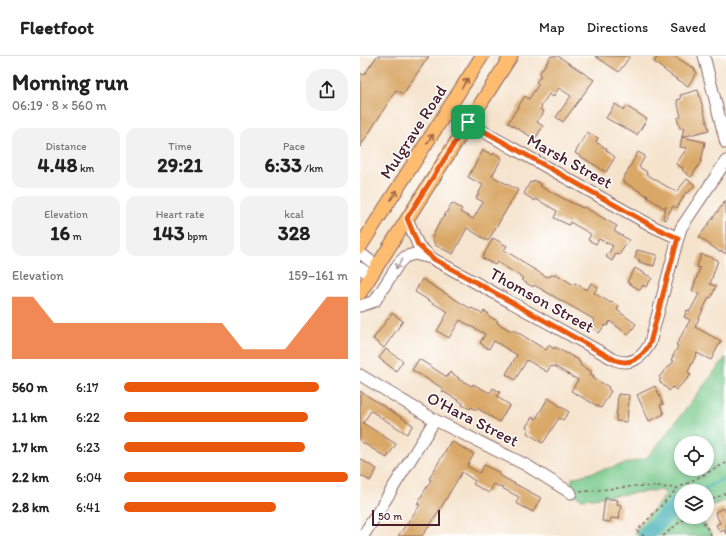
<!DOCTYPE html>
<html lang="en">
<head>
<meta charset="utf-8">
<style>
	:root { --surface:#fff; --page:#f2f2f2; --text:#222; --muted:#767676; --line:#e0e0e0; --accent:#ea580c }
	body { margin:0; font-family:Itim,sans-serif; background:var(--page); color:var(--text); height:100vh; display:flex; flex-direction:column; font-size:15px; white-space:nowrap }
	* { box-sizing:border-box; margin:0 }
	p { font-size:13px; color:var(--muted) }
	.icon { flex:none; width:22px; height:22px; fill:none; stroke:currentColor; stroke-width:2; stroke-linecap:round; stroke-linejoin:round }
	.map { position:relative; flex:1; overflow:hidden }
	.side { display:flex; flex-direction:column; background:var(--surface); width:360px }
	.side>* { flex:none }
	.controls { position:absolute; left:314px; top:380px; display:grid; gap:8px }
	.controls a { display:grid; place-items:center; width:40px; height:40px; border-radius:50%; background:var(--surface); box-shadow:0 2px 6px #0003; font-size:20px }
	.scale { position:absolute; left:12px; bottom:10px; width:68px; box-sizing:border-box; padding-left:4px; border:2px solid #4a1f2b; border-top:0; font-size:11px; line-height:14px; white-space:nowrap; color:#4a1f2b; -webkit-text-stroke:3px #fff; paint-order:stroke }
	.pin { position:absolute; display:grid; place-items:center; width:34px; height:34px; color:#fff; margin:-17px; border-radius:8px; box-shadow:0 2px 6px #0006 }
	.round { display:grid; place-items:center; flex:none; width:42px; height:42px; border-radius:16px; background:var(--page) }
	.summary { display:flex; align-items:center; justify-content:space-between; height:68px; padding:0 12px }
	h1 { font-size:22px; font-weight:700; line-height:30px }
	.metrics { display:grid; grid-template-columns:repeat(3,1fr); gap:6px; height:68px; padding:4px 12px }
	.metrics div { display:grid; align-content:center; border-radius:10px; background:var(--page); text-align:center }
	.metrics b { font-size:20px; font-weight:700 }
	.metrics small { font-size:11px; font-weight:400 }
	.metrics p { font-size:11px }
	.chart { height:112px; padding:8px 12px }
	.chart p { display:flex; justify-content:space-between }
	.chart svg { width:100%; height:72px; margin-top:4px; fill:var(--accent); opacity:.7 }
	ul { padding:0 12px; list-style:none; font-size:13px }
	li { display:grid; grid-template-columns:64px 48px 1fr; align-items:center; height:30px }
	li i { height:10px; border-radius:5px; background:var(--accent) }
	header { display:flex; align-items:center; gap:24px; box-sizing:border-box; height:56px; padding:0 20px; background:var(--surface); border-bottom:1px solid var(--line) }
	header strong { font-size:19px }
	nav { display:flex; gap:22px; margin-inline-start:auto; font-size:14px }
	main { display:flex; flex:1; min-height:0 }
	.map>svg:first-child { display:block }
</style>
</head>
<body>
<header>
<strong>Fleetfoot</strong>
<nav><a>Map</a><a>Directions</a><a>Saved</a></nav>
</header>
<main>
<section class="side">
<div class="summary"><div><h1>Morning run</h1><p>06:19 · 8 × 560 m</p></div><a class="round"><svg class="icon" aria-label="share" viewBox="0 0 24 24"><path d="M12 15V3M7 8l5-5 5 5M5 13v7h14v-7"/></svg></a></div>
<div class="metrics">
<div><p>Distance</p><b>4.48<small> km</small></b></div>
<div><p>Time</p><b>29:21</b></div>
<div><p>Pace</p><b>6:33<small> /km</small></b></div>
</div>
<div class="metrics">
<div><p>Elevation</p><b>16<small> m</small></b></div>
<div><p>Heart rate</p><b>143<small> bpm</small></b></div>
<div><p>kcal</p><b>328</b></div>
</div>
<div class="chart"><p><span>Elevation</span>159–161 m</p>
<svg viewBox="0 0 160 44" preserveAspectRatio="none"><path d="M0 44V6L10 6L20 22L30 22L40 22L50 22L60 22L70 22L80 22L90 22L100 22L110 38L120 38L130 38L140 22L150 6L160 6V44z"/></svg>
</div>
<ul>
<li><b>560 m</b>6:17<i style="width:87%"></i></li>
<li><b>1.1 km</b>6:22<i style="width:82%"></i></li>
<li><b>1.7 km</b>6:23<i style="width:81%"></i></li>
<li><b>2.2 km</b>6:04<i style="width:100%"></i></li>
<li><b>2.8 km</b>6:41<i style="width:68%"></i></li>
</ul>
</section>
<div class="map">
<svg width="366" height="480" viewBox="0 0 366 480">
	<rect width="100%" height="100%" fill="#fff"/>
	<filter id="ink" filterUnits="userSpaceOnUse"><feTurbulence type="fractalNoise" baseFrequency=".025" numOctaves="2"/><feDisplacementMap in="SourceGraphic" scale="8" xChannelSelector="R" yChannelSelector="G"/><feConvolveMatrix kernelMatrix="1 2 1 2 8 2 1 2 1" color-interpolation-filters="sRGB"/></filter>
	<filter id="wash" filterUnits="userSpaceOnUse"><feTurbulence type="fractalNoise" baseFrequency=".012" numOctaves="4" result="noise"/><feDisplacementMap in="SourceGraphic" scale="16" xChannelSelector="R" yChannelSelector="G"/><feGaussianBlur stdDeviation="0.9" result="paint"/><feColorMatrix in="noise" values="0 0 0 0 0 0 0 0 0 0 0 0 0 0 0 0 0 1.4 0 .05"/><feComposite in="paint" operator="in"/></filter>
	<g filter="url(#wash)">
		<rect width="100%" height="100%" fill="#f5e3cc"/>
		<!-- green -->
		<path fill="#78c98b" stroke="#61745b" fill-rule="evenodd" d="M366 301V445L347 450V435H321V461H340L352 480H280L274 476 306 439 302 434 222 443 211 437 212 422 286 402 297 390ZM321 387H347V413H321Z"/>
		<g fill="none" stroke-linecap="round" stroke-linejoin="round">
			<!-- stream -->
			<path stroke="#3cadb4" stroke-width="2.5" d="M340 435 366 421"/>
			<!-- river -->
			<path stroke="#3cadb4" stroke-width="16" d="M285 480 309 455 321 446"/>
		</g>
		<g id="blocks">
			<!-- building -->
			<path fill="#d9a766" d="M17 0H69L43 38 36 34 0 91V17L4 19Z
				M191 0H198L234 24 203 66 196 61 211 40 199 32 193 41 189 38 181 50 182 51 180 53 184 56 177 66 183 70 175 83 148 67 165 40 169 43 179 28 176 26 181 20 179 18Z
				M235 0H270L259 16Z
				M298 0H314L335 13 334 14 337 16 328 30 312 20 294 6Z
				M338 34 349 74 322 81 345 86 341 106 331 121 322 114 323 112 316 108 327 92 320 91 324 71 320 72 317 62 321 61 317 44 321 43 320 39Z
				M255 48 264 54 266 50 287 63 277 79 246 62Z
				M227 76 238 82 236 86 247 93 246 94 255 101 246 116 215 97Z
				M123 94 133 99 134 97 142 102 132 120 158 134 128 185 107 172 93 198 75 189 72 181 82 162H83L92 147 102 153 100 156 113 163 123 146 116 142 123 129 108 121Z
				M278 96 285 100 279 111 287 116 286 118 316 136 327 123 335 129 328 137 326 136 317 152 313 150 305 164 303 163 306 150 304 152 287 141 288 140 262 125Z
				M174 124 181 128 180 130 208 145 223 152 224 151 257 170 254 175 269 184 259 199 256 198 252 205 246 201 253 190 239 183 236 188 228 184 231 178 210 166 209 169 194 162 197 155 176 143 175 145 164 138 170 126 172 127Z
				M366 144V198L361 195 360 196 339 181Z
				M133 182 147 190 144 194 165 207V208L187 221 196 218 214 229 215 227 227 234 231 227 238 231 234 237 251 247 252 246 259 250 257 254 276 268 268 279 250 265 247 270 245 269 239 277 231 271 235 264 174 229 173 231 161 224 163 222 137 206 135 209 122 202Z
				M277 194 297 199 294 210 279 206 280 204 275 202Z
				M341 198 358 204 350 228 356 230 351 242 349 241 335 271 361 285 351 304 337 297 328 316 331 319 316 334 313 331 309 335 299 325 301 323 299 321 314 305 311 304 318 290 316 289 330 264 324 261 327 254 330 255 339 238 332 235 340 212 337 211Z
				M275 212 292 222 286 231 283 229 280 234 267 226Z
				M62 223 111 253 112 252 122 258 124 255 129 258 128 260 138 265 137 267 150 274 154 275V274L186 294 189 289 194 293 195 291 219 304 218 305 221 307 220 309 232 316 230 318 234 320 233 322 249 331 248 333 251 335 241 352 211 335 218 324 194 310 193 311 191 310 187 316 167 304 155 324 146 318 157 299 134 285 129 293 120 287 125 278 100 264 89 282 77 275 88 256 55 236Z
				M32 257 43 265 24 292 13 283Z
				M26 293 43 305 36 315 19 302Z
				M59 303 87 321 90 316 99 322 98 323 112 330 113 328 130 337 133 332 140 336 137 341 150 349 139 366 117 352 116 354 111 351 110 353 102 349 103 347 82 335 84 333 52 314Z
				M295 330 303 348 300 349 304 358 289 365 277 339Z
				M0 335 53 369 47 378 11 355 3 367 36 388 27 402 0 385Z
				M258 338 269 339 267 366 256 365Z
				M188 342 209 356 203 364 199 362 183 387 167 377 169 373 166 371 172 361 176 363Z
				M91 385 114 398 107 410 119 417 124 409 140 417 139 419 181 442 173 456 156 447 159 441 134 428 129 437 113 428 115 425 102 416 73 465 62 480H38L60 449 57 448 71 424 69 423Z
				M0 403 17 413 10 425 0 419Z
				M245 442 258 444 257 448 261 449 259 463 251 462 250 466 242 465Z
				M363 452 366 457V478L364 474 360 476 356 469 360 467 355 456Z"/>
		</g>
	</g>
	<g filter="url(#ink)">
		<use href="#blocks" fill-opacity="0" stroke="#866463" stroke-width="1"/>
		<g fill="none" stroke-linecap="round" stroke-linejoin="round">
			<defs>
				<path id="minor" d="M344 0 366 87
					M88 54 131 80 294 171 318 182
					M47 162 58 189 73 203 255 304C271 310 283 301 290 287L318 182 321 172 366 105
					M0 197 17 210
					M0 212 11 220
					M0 250 15 245 39 207 45 201 54 198 71 202
					M0 319 75 364 166 409 211 437
					M3 480 75 364"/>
				<path id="major" d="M0 191 122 0
					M0 237 151 0"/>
			</defs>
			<!-- minor casing -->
			<use href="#minor" stroke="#866463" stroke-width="13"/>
			<!-- major casing -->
			<use href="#major" stroke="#866463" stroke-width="15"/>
			<!-- path -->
			<path stroke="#866463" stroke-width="1.5" stroke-dasharray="3 3" stroke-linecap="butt" d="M220 436 277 430 318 432 366 407
				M347 446 366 437
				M340 461 352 480
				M284 480 277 475 317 433
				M303 480 326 461"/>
			<!-- minor -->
			<use href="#minor" stroke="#fff" stroke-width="11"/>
			<!-- major -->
			<use href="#major" stroke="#fdbc6f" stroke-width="13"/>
		</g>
		<!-- one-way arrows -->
		<defs><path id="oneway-shaft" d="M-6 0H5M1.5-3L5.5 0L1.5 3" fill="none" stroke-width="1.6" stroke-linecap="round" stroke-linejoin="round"/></defs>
		<g stroke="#9b664a">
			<use href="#oneway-shaft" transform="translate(105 27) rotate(-58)"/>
			<use href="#oneway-shaft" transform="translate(70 83) rotate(-57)"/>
			<use href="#oneway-shaft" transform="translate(34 139) rotate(-57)"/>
		</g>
		<use stroke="#ae9aa0" href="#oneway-shaft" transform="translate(39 208) rotate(126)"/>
	</g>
	<g fill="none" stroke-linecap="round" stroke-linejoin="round" filter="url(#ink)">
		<defs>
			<path id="route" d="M108 66 294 171 318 182 290 287C283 301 271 310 255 304L74 203 58 189 47 162Z"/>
		</defs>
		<!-- route casing -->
		<use href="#route" stroke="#fff" stroke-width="8"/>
		<!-- route -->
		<use href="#route" stroke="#ea580c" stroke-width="5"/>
	</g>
	<g text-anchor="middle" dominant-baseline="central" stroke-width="3" stroke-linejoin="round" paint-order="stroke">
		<!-- street labels -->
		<g font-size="17" fill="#4a1f2b" stroke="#fff">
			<text transform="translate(53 76) rotate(-57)">Mulgrave Road</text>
			<text transform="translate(210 105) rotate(29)">Marsh Street</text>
			<text transform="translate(182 244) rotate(29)">Thomson Street</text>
			<text transform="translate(113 363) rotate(27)">O'Hara Street</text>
		</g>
	</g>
</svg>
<div class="controls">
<a><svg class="icon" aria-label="locate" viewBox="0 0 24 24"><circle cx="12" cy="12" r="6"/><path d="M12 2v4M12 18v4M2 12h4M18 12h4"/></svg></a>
<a><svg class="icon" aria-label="layers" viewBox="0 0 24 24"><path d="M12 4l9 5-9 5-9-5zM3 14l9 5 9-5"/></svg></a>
</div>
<div class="scale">50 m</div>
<div class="pin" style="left:108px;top:66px;background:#1e9e55"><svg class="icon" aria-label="arrive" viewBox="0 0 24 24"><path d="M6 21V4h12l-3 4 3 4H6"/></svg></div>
</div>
</main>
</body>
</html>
